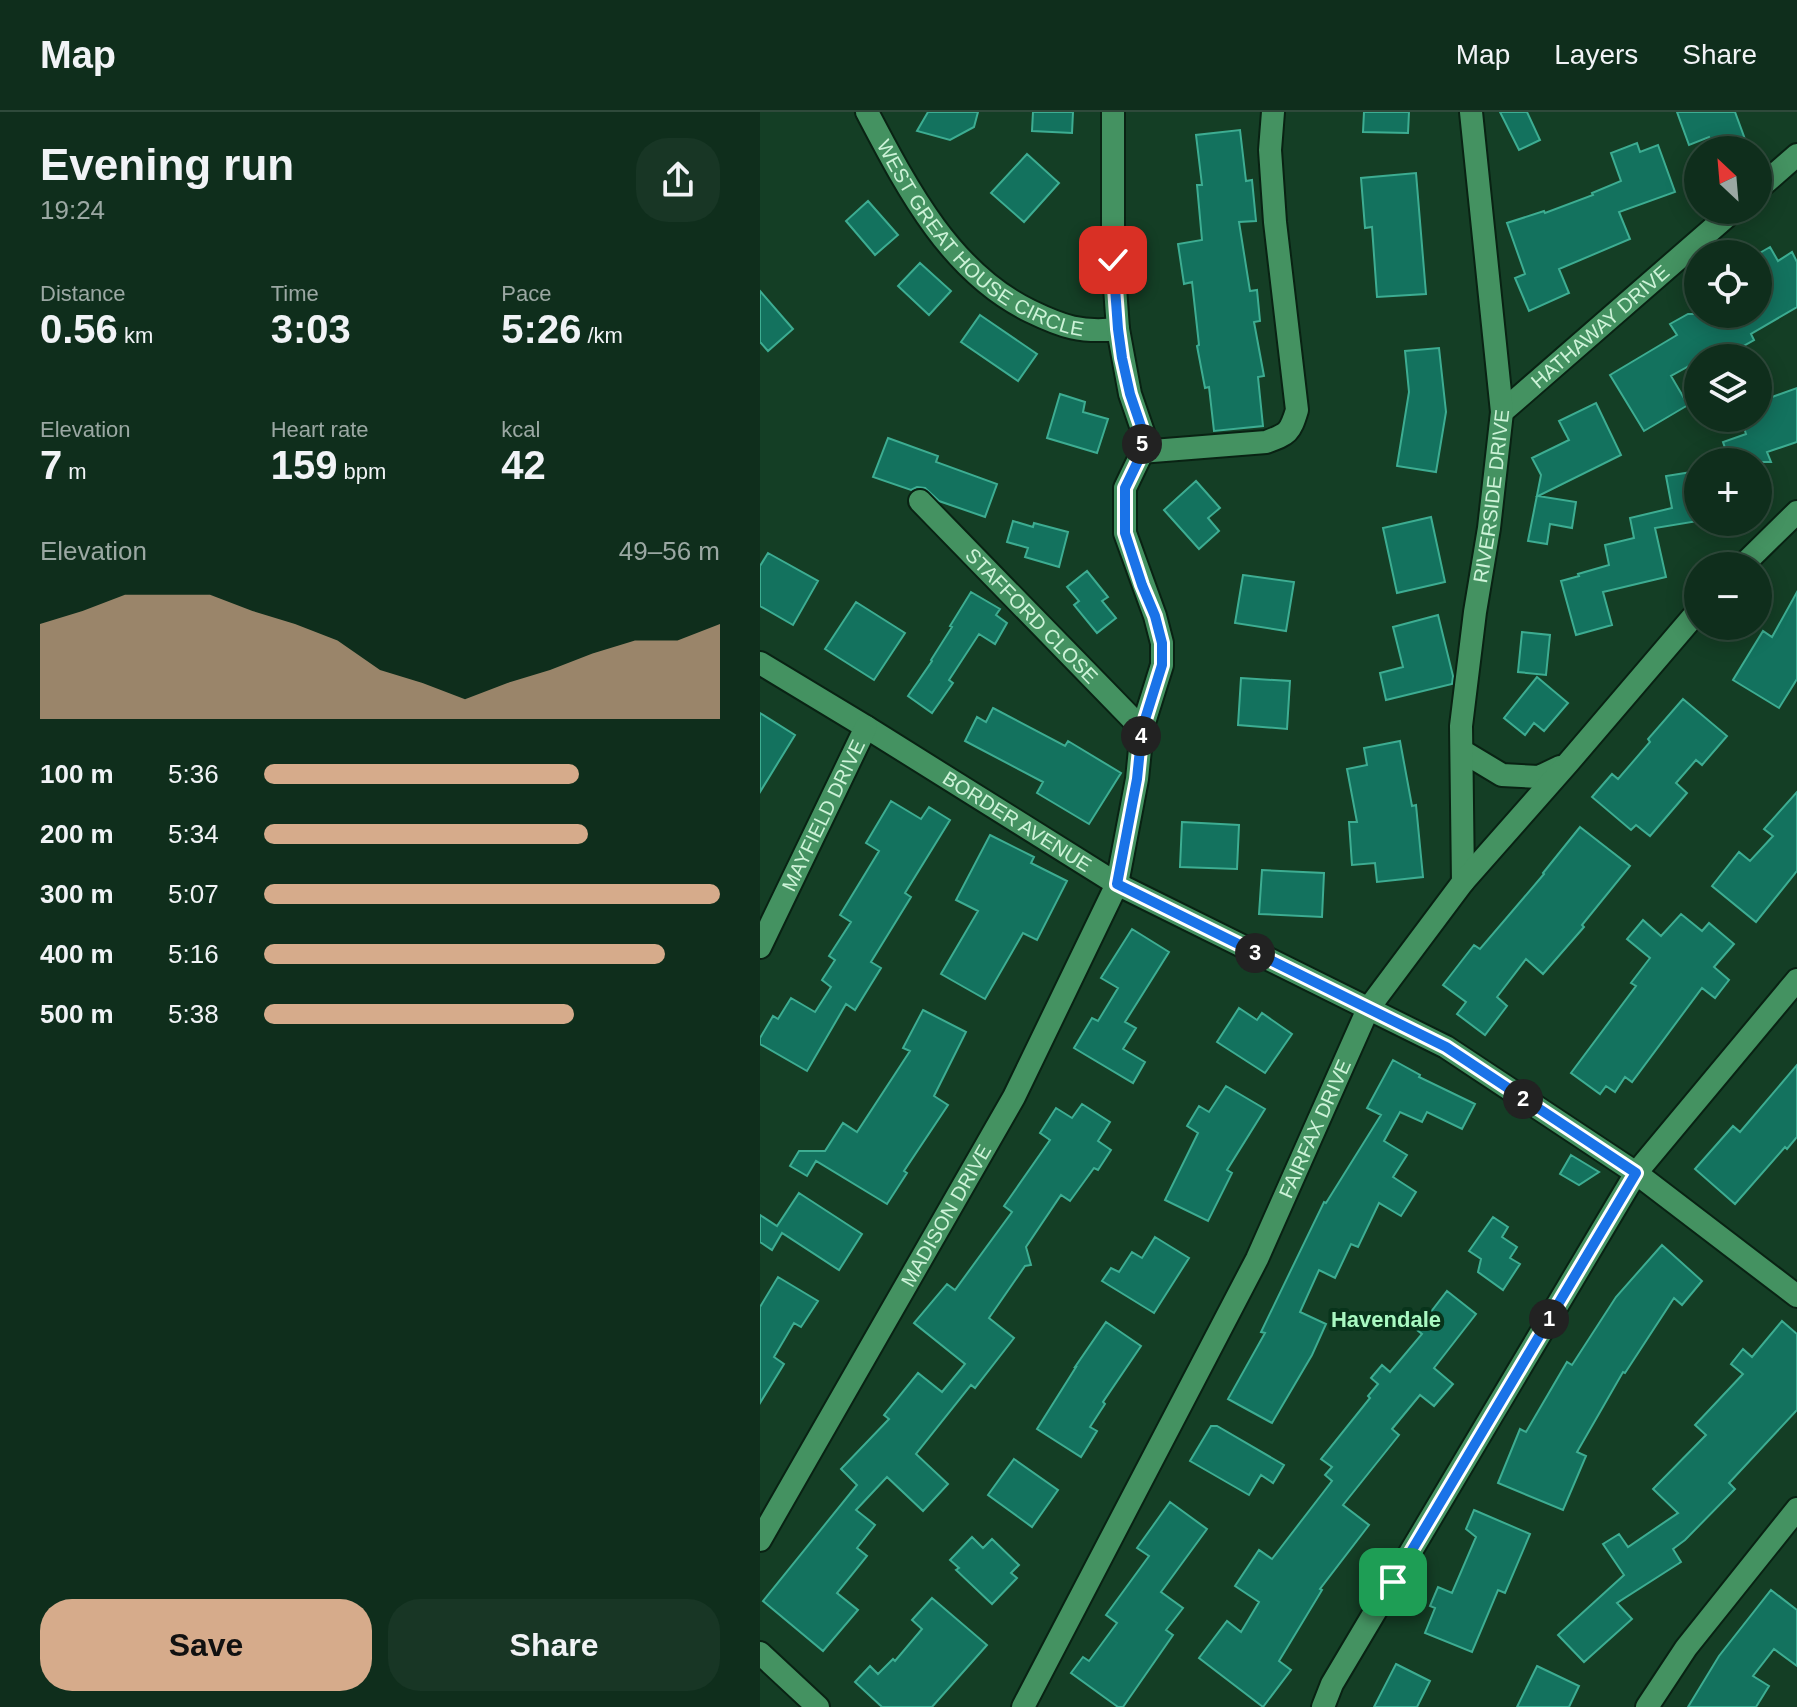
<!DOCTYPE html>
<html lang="en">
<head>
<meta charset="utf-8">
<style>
	:root { --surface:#0f2e1c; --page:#183625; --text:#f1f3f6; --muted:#9ba8a3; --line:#2f4a3b; --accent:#d6ab8b }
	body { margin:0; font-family:Helvetica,sans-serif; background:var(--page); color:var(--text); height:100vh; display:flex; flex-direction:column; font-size:30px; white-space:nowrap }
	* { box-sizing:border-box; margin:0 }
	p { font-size:26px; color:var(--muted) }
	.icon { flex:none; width:44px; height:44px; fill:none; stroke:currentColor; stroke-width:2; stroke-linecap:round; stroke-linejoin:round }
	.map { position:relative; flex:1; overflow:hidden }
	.drawer { display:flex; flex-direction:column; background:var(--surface); width:760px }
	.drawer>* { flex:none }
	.needle { width:52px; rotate:334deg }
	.tools { position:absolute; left:924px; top:24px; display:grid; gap:16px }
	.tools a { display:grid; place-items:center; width:88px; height:88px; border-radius:50%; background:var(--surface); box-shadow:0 4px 20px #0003,0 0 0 2px var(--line); font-size:40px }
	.pin { position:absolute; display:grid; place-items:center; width:68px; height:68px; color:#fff; margin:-34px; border-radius:16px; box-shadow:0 4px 12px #0006 }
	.km { position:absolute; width:40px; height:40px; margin:-20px; border-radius:50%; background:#222; color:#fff; font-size:22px; line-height:40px; text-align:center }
	.round { display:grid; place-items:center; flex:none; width:84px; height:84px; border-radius:32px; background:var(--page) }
	.head { display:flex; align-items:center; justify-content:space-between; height:136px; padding:0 40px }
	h1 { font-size:44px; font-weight:700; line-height:60px }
	.stats { display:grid; grid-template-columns:repeat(3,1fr); gap:12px; height:136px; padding:8px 40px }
	.stats div { display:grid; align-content:center }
	.stats b { font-size:40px; font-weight:700 }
	.stats small { font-size:22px; font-weight:400 }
	.stats p { font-size:22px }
	.chart { height:224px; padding:16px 40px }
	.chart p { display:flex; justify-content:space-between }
	.chart svg { width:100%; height:144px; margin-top:8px; fill:var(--accent); opacity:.7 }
	.button { display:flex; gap:16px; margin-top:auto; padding:16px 40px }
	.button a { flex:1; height:92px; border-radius:32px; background:var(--accent); color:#111; font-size:32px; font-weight:700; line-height:92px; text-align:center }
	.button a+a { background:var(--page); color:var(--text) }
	ul { padding:0 40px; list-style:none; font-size:26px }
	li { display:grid; grid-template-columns:128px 96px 1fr; align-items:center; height:60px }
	li i { height:20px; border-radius:10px; background:var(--accent) }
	header { display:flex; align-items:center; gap:48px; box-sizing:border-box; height:112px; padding:0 40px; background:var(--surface); border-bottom:2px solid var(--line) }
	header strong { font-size:38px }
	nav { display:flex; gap:44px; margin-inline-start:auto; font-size:28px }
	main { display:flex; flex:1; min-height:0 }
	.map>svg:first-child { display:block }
</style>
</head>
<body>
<header>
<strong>Map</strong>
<nav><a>Map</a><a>Layers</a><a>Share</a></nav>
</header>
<main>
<section class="drawer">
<div class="head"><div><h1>Evening run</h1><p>19:24</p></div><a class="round"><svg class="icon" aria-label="share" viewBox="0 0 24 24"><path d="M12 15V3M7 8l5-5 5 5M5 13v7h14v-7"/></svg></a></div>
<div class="stats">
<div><p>Distance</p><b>0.56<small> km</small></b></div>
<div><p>Time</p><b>3:03</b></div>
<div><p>Pace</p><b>5:26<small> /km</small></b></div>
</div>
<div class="stats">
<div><p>Elevation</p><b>7<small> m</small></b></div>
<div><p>Heart rate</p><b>159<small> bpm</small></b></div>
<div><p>kcal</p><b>42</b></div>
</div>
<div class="chart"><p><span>Elevation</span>49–56 m</p>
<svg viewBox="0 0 160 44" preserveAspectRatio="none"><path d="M0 44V15L10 11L20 6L30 6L40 6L50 11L60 15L70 20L80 29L90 33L100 38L110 33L120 29L130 24L140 20L150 20L160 15V44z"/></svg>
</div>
<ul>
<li><b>100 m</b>5:36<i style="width:69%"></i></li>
<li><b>200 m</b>5:34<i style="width:71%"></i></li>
<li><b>300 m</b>5:07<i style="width:100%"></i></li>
<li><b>400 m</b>5:16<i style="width:88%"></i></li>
<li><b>500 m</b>5:38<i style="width:68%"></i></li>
</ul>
<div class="button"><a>Save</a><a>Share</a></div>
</section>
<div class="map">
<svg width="1037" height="1595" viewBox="0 0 1037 1595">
	<rect width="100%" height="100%" fill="#143e25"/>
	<!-- building -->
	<path fill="#13725e" stroke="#3dad92" stroke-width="2" d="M168 0H218L214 15 190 28 157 19Z
		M273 0H313L312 21 272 19Z
		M604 0H649L648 21 603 20Z
		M740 0H767L780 28 759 38Z
		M917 0H975L986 30 963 38H954L949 25 929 33Z
		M480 18 486 69 492 68 496 109 479 110 490 179 497 178 500 209 494 210 504 264 498 265 503 314 454 319 449 275 445 276 437 234 439 233 432 170 424 172 418 132 442 128 437 73H442L436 23Z
		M877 31 880 40 898 33 915 80 859 100 870 127 799 157 809 181 769 199 755 166 765 162 747 111 784 99 785 101 833 83 832 81 861 69 851 41Z
		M267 42 299 71 264 110 231 81Z
		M656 61 666 182 617 185 612 115 605 116 601 66Z
		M108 89 138 123 115 143 86 109Z
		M1010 135 1018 149 1032 140 1037 150V195L991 222 994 228 962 246H938V249L911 264 928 293 884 319 850 263 917 223 910 212 928 202H998V142Z
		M160 151 191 179 169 203 138 174Z
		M0 179 33 217 8 239 0 230Z
		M220 203 277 242 258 269 201 230Z
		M679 236 686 300 676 360 637 354 649 280 645 239Z
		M1037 276V330L1007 340 1011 350H970L963 330 986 322 981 306H998V290Z
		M300 282 325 290 323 300 348 307 337 341 287 326Z
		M836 291 861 343 778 384 816 390 812 416 790 412 787 432 768 429 781 363 772 346 809 328 799 309Z
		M128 326 178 344 176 350 237 372 225 405 179 389 165 376 157 375 151 378 113 365Z
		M938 359V409L895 416 906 465 843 480 852 513 816 523 801 469 819 464 818 462 849 453 845 433 874 426 870 406 912 396 906 364Z
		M436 369 460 396 448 406 459 419 439 437 404 398Z
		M671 405 685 470 637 481 623 416Z
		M253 409 273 415 274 411 308 420 299 455 265 445 268 436 247 430Z
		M8 441 58 469 33 513 0 494V454Z
		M327 459 348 485 342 489 356 506 337 521 314 493 319 489 307 475Z
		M483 463 534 470 526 519 475 511Z
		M211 480 240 497 236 503 247 511 235 532 219 522 189 568 193 571 172 601 148 584 172 549 171 548 192 515 190 514Z
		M1037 480V567L1019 596 973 568 1003 519 1012 525Z
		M96 490 145 521 114 568 65 537Z
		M678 503 693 564 692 572 626 588 620 561 643 555 633 515Z
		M762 520 790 523 786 563 758 560Z
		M777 565 808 591 784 619 774 611 765 623 744 606Z
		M481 566 530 569 527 617 478 613Z
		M923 587 967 624 942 653 936 648 916 671 927 681 890 724 876 713 871 718 832 685 852 662 858 667 890 630 888 627Z
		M233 596 305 634 308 629 361 661 329 712 277 681 283 670 205 629 217 605 226 610Z
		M0 601 35 623 0 680Z
		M640 629 652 694 656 693 663 765 617 770 615 751 592 753 589 710H597L587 657 607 653 604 636Z
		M1037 680V759L996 810 952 774 979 740 990 749 1013 724 1004 717Z
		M131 689 161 707 169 695 190 708 145 781 151 785 111 850 121 856 95 898 86 892 47 959 0 932V926L13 904 18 907 31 886 55 900 71 875 62 868 75 848 69 844 91 810 80 803 119 739 106 731Z
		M422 710 479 713 477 757 420 755Z
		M820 715 870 754 822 813 824 815 783 862 766 847 737 885 747 894 725 923 697 902 706 890 683 873 714 833 720 837 784 762 783 761Z
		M230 723 274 745 271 751 307 769 277 828 263 821 225 887 181 862 218 799 196 788Z
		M502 758 564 761 562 805 499 802Z
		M921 802 942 819 949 811 974 832 954 855 969 868 955 886 942 876 872 970 865 965 855 980 846 974 840 982 811 961 876 874 871 871 890 846 867 827 883 808 901 824Z
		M372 817 409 840 365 910 376 916 363 937 385 950 373 971 314 936 332 906 338 909 358 876 341 866Z
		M479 896 497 908 502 901 532 922 505 961 457 930Z
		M163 898 206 920 174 984 188 993 144 1059 147 1061 127 1092 56 1049 47 1064 30 1054 39 1039H65L83 1011 97 1020 150 939 143 936Z
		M633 948 660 963 659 965 715 992 702 1017 667 1000 662 1010 640 1000 624 1029 647 1043 633 1065 656 1080 641 1104 619 1091 598 1135 591 1132 575 1166 559 1158 540 1200 566 1212 552 1243 512 1311 468 1287 505 1221 501 1220 564 1090 566 1091 621 1003 607 996Z
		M1037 953V1025L1027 1037 1025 1035 975 1092 935 1057 973 1014 980 1020Z
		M466 974 505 997 467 1058 472 1061 448 1109 405 1088 438 1021 427 1014 439 994 449 1000Z
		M322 992 350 1010 338 1029 351 1038 338 1058 334 1056 310 1089 301 1083 266 1135 271 1153 265 1154 229 1206 254 1226 215 1276 211 1273 156 1342 188 1372 163 1399 127 1365 96 1398 115 1413 97 1436 107 1444 77 1481 98 1498 63 1539 3 1489 97 1373 81 1357 129 1307 124 1303 158 1261 182 1280 205 1252 154 1211 187 1172 195 1178 252 1100 244 1094 290 1028 280 1021 296 996 312 1006Z
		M811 1043 839 1060 819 1073 800 1062Z
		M39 1081 102 1122 79 1158 22 1121 12 1138 0 1130V1103L17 1114Z
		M733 1105 748 1115 742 1125 757 1135 750 1146 760 1152 743 1178 718 1160 721 1147 709 1139Z
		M395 1125 429 1146 394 1201 342 1169 351 1156 359 1160 372 1140 382 1146Z
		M902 1133 942 1169 922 1193 914 1186 865 1261 863 1260 817 1340 826 1344 803 1398 738 1371 760 1317 766 1320 807 1250 812 1253 856 1185Z
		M18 1165 58 1189 41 1215 34 1211 14 1245 24 1252 0 1291V1195Z
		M687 1179 716 1202 674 1256 693 1272 674 1294 660 1283 632 1317 639 1323 583 1393 609 1413 560 1477 562 1478 519 1549 531 1558 503 1595 439 1546 467 1509 481 1520 499 1490 475 1474 499 1438 512 1447 572 1369 565 1363 572 1355 561 1347 610 1286 608 1284 618 1272 611 1266 622 1253 630 1260 662 1222 657 1218Z
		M1022 1209 1037 1222V1298L969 1371 975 1377 925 1428 913 1437 921 1450 857 1491 872 1507 824 1550 798 1523 864 1463 843 1432 859 1422 868 1435 918 1401 893 1377 946 1323 935 1313 983 1262 971 1252 983 1237 992 1245Z
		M346 1210 381 1234 343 1290 345 1292 330 1315 337 1319 321 1345 277 1317 316 1255H315Z
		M451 1314H457L524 1353 513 1371 501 1363 489 1383 430 1349Z
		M254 1347 298 1378 272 1415 228 1383Z
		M410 1390 447 1417 401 1480 423 1496 406 1518 413 1523 363 1595H358L311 1561 323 1545 329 1549 357 1511 346 1503 389 1444 377 1436Z
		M714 1398 770 1422 745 1481 738 1478 712 1540 665 1521 675 1496 670 1494 678 1475 692 1481 716 1425 706 1417Z
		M212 1425 223 1436 232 1427 259 1453 251 1461 257 1466 232 1492 196 1458 199 1456 190 1448Z
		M1011 1478 1037 1498V1554L1014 1537 993 1564 1009 1574 996 1595H928L959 1544Z
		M172 1486 227 1533 172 1595H122L95 1570 110 1554 118 1562 133 1547 135 1549 162 1517 152 1508Z
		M636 1552 670 1569 657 1595H614Z
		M777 1554 819 1574 809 1595H757Z"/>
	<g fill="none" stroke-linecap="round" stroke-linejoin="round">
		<defs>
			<g id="street">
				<path id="s1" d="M107 0C147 76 190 160 270 199 303 215 321 221 358 217"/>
				<path d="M998 77 1037 43"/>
				<path id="s2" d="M742 300 974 98"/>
				<path d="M380 340 506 330C528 322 530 321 537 298L515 110 510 38 513 0"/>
				<path id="s3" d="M160 389 382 617"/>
				<path d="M982 454 1037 400"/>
				<path id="s4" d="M0 551 106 615 357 772 686 935 876 1061 1037 1184"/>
				<path d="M702 639 742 663 779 665 800 655"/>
				<path id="s5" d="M703 770 701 614 715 500 729 416 742 300 711 0"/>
				<path id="s6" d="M0 835 106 615"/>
				<path id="s7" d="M0 1428 254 985 357 772 377 667 382 617 402 553V531L395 504 365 421V376L379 347 384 323 370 282 358 217 353 148V0"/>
				<path d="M0 1541 58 1595"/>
				<path id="s8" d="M263 1595 497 1147 608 897 703 770 808 651 938 499"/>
				<path d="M563 1595 572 1572 876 1061 1037 868"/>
				<path d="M887 1595 926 1536 1037 1397"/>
			</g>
		</defs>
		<!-- street casing -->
		<use href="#street" stroke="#092213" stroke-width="26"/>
		<!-- street -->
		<use href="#street" stroke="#449261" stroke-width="22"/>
	</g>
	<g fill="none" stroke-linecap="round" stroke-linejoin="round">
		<defs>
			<path id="route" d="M353 148 358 217 362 246 370 282 384 323 379 347 365 376V421L382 473 395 504 402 531V553L382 617 377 667 357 772 686 935 876 1061 633 1470"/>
		</defs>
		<!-- route casing -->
		<use href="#route" stroke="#fff" stroke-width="16"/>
		<!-- route -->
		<use href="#route" stroke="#1a73e8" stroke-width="10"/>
	</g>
	<g text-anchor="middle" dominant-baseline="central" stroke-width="8" stroke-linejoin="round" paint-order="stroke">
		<!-- street labels -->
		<g font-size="20" fill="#cdf3d8" stroke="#08341b">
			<text stroke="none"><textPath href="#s1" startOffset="176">WEST GREAT HOUSE CIRCLE</textPath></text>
			<text stroke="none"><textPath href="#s2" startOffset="130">HATHAWAY DRIVE</textPath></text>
			<text stroke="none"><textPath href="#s5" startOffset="388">RIVERSIDE DRIVE</textPath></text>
			<text stroke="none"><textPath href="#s3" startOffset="160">STAFFORD CLOSE</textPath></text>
			<text stroke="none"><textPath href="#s6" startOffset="146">MAYFIELD DRIVE</textPath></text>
			<text stroke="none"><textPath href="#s4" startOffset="302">BORDER AVENUE</textPath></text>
			<text stroke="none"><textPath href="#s8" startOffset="648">FAIRFAX DRIVE</textPath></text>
			<text stroke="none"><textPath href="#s7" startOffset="374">MADISON DRIVE</textPath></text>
		</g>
		<!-- neighbourhood labels -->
		<g font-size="22" font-weight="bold" fill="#a9f9c2" stroke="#08341b">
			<text x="626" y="1207">Havendale</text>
		</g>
	</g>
</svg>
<div class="tools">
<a><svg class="needle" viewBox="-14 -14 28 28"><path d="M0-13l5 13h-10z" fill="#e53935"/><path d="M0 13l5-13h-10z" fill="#9ba8a3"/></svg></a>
<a><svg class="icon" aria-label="locate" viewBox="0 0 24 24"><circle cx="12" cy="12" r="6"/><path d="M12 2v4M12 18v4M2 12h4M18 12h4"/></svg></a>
<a><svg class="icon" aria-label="layers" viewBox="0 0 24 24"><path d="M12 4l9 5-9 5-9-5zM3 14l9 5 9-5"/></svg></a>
<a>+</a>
<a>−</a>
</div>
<div class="pin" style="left:633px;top:1470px;background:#1e9e55"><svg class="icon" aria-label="arrive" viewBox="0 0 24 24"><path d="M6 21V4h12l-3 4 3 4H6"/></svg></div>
<div class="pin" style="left:353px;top:148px;background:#d93025"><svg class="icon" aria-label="check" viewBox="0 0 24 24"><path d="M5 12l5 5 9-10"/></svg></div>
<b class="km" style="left:789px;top:1207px">1</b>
<b class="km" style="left:763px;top:987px">2</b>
<b class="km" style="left:495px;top:841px">3</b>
<b class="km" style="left:381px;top:624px">4</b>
<b class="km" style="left:382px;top:332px">5</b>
</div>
</main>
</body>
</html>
